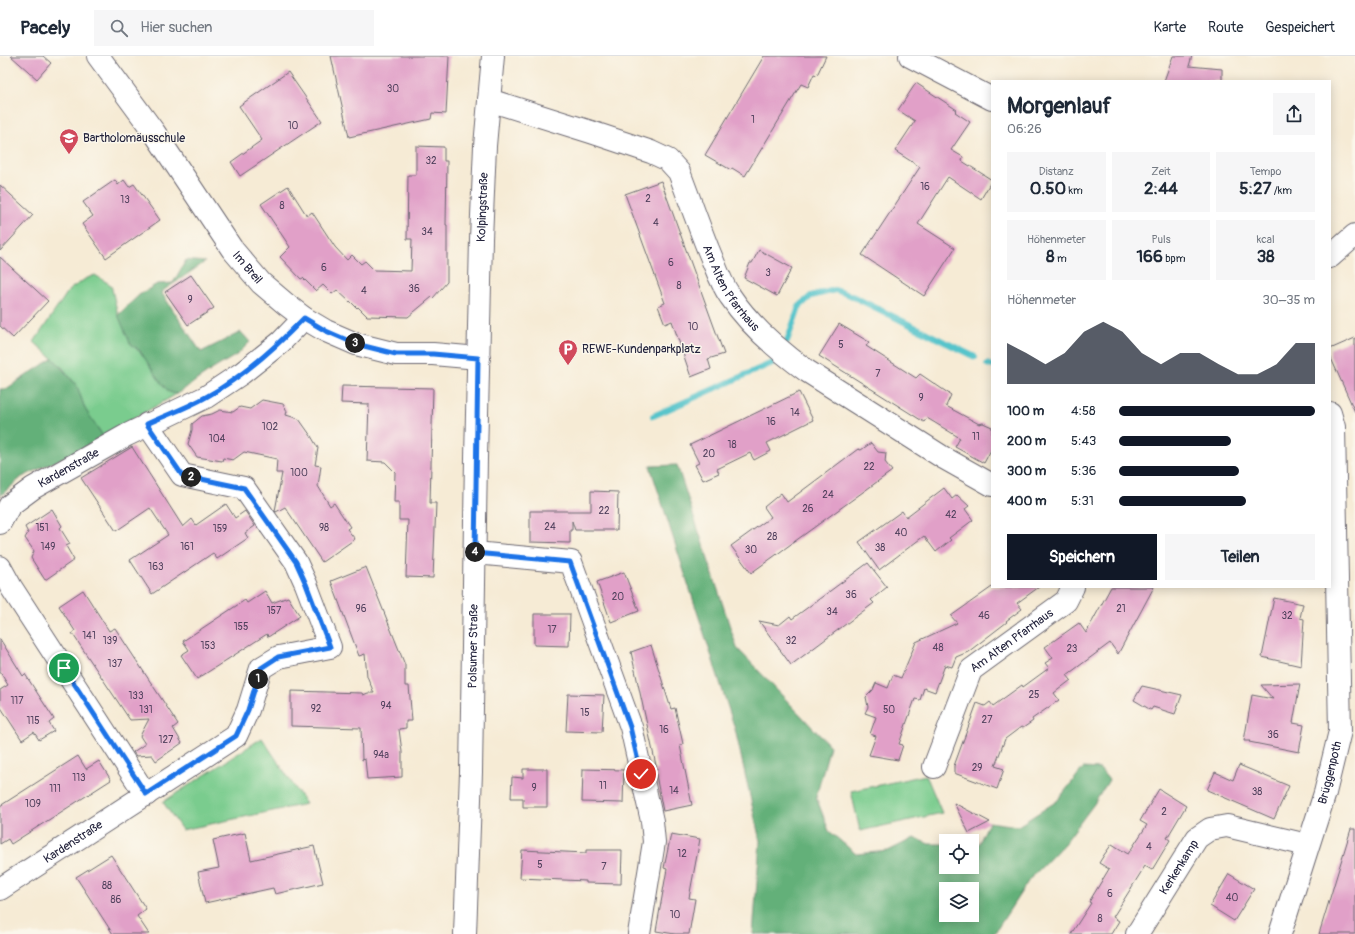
<!DOCTYPE html>
<html lang="de">
<head>
<meta charset="utf-8">
<style>
	:root { --surface:#fff; --page:#f6f6f7; --text:#1f2937; --muted:#747a83; --line:#e0e1e3; --accent:#111827 }
	body { margin:0; font-family:Pangolin,sans-serif; background:var(--page); color:var(--text); height:100vh; display:flex; flex-direction:column; font-size:15px; white-space:nowrap }
	* { box-sizing:border-box; margin:0 }
	p { font-size:13px; color:var(--muted) }
	.icon { flex:none; width:22px; height:22px; fill:none; stroke:currentColor; stroke-width:2; stroke-linecap:round; stroke-linejoin:round }
	.map { position:relative; flex:1; overflow:hidden }
	.side { position:absolute; left:991px; top:24px; width:340px; height:508px; display:flex; flex-direction:column; background:var(--surface); border-radius:0px; box-shadow:0 2px 10px #0003 }
	.side>* { flex:none }
	.tools { position:absolute; left:939px; top:778px; display:grid; gap:8px }
	.tools a { display:grid; place-items:center; width:40px; height:40px; border-radius:0px; background:var(--surface); box-shadow:0 2px 10px #0003; font-size:20px }
	.pin { position:absolute; display:grid; place-items:center; width:34px; height:34px; color:#fff; margin:-17px; border:2px solid #fff; border-radius:50%; box-shadow:0 1px 4px #0007 }
	.km { position:absolute; width:20px; height:20px; margin:-10px; border-radius:50%; background:#222; color:#fff; font-size:11px; line-height:20px; text-align:center }
	.round { display:grid; place-items:center; flex:none; width:42px; height:42px; border-radius:0px; background:var(--page) }
	.headline { display:flex; align-items:center; justify-content:space-between; height:68px; padding:0 16px }
	h1 { font-size:22px; font-weight:700; line-height:30px }
	.figures { display:grid; grid-template-columns:repeat(3,1fr); gap:6px; height:68px; padding:4px 16px }
	.figures div { display:grid; align-content:center; border-radius:0px; background:var(--page); text-align:center }
	.figures b { font-size:17px; font-weight:700 }
	.figures small { font-size:11px; font-weight:400 }
	.figures p { font-size:11px }
	.chart { height:112px; padding:8px 16px }
	.chart p { display:flex; justify-content:space-between }
	.chart svg { width:100%; height:72px; margin-top:4px; fill:var(--accent); opacity:.7 }
	.action { display:flex; gap:8px; margin-top:auto; padding:8px 16px }
	.action a { flex:1; height:46px; border-radius:0px; background:var(--accent); color:#fff; font-size:16px; font-weight:700; line-height:46px; text-align:center }
	.action a+a { background:var(--page); color:var(--text) }
	ul { padding:0 16px; list-style:none; font-size:13px }
	li { display:grid; grid-template-columns:64px 48px 1fr; align-items:center; height:30px }
	li i { height:10px; border-radius:5px; background:var(--accent) }
	header { display:flex; align-items:center; gap:24px; box-sizing:border-box; height:56px; padding:0 20px; background:var(--surface); border-bottom:1px solid var(--line) }
	header strong { font-size:19px }
	nav { display:flex; gap:22px; margin-inline-start:auto; font-size:14px }
	.search { width:280px; height:36px; background:var(--page); display:flex; align-items:center; gap:10px; box-sizing:border-box; padding:0 14px; border-radius:0px; color:var(--muted); font-size:15px }
	.map>svg:first-child { display:block }
</style>
</head>
<body>
<header>
<strong>Pacely</strong>
<div class="search"><svg class="icon" aria-label="search" viewBox="0 0 24 24"><circle cx="10" cy="10" r="6"/><path d="M15 15l6 6"/></svg>Hier suchen</div>
<nav><a>Karte</a><a>Route</a><a>Gespeichert</a></nav>
</header>
<div class="map">
<svg width="1355" height="878" viewBox="0 0 1355 878">
	<rect width="100%" height="100%" fill="#fbf7ec"/>
	<filter id="ink" filterUnits="userSpaceOnUse"><feTurbulence type="fractalNoise" baseFrequency=".025" numOctaves="2"/><feDisplacementMap in="SourceGraphic" scale="8" xChannelSelector="R" yChannelSelector="G"/><feConvolveMatrix kernelMatrix="1 2 1 2 8 2 1 2 1" color-interpolation-filters="sRGB"/></filter>
	<filter id="wash" filterUnits="userSpaceOnUse"><feTurbulence type="fractalNoise" baseFrequency=".012" numOctaves="4" result="noise"/><feDisplacementMap in="SourceGraphic" scale="16" xChannelSelector="R" yChannelSelector="G"/><feGaussianBlur stdDeviation="0.9" result="paint"/><feColorMatrix in="noise" values="0 0 0 0 0 0 0 0 0 0 0 0 0 0 0 0 0 1.4 0 .05"/><feComposite in="paint" operator="in"/></filter>
	<g filter="url(#wash)">
		<rect width="100%" height="100%" fill="#f6ebd5"/>
		<!-- green -->
		<path fill="#7acc8e" stroke="#4e7764" d="M95 219 111 229 118 259 129 281 130 287 142 298 169 336 177 338 103 380 85 353 77 330 62 311 34 286 69 234 85 223Z
			M262 682 306 748 182 774 163 746Z
			M926 719 942 757 860 775 851 735Z"/>
		<!-- forest -->
		<path fill="#63b079" stroke="#42695a" fill-rule="evenodd" d="M186 204 205 206 161 236 201 296 241 276 250 286 238 298 210 315 177 338 169 336 159 324 140 295 130 287 118 259 139 239 157 228 173 227Z
			M53 302 77 330 85 353 103 380 82 393 22 421 0 440V333H6Z
			M677 409 737 592 830 690 816 741 829 775 856 798 888 795 914 782 929 788H946V811H972V789H978L989 766 1018 770 1057 745 1083 712 1100 713 1109 724 1094 748 1064 788 1029 824 994 878H753L760 785 735 673 650 410ZM946 833H972V859H946Z"/>
		<g fill="none" stroke-linecap="round" stroke-linejoin="round">
			<!-- stream -->
			<path stroke="#57c4cb" stroke-width="6" d="M787 285 799 251 811 240 835 234 850 239 975 301
				M987 308 992 310
				M653 360 772 307"/>
		</g>
		<g id="blocks">
			<!-- building -->
			<path fill="#e1a0c8" d="M11 0H43L51 7 37 23Z
				M331 0H449L446 58 432 57 431 63 349 81Z
				M764 0H826L817 19 814 18 808 31 801 28 745 120 732 112 731 114 705 99Z
				M1173 0H1192L1189 10 1222 13V25H1164Z
				M288 16 322 65 240 120 231 106 262 84 239 50Z
				M916 27 957 54 955 56 970 66 951 94 963 101 962 105 992 124 981 143 948 121 918 168 955 192 924 240 862 199 920 111 895 95 915 65 898 54Z
				M416 90 444 91V105H447L446 169H447V226L433 242 432 241 408 261 367 260 358 251 357 252 350 245V246L337 234 332 238 323 229 316 235 303 222 301 223 280 201 290 191 261 148 288 130 307 160 312 156 335 191 347 204 352 199 361 208 365 205 374 214 411 215 412 183H407L408 119H416Z
				M115 124 118 129 124 124 129 131 134 128 160 164 106 202 82 168 93 160 83 146Z
				M661 125 724 298 708 303 711 313 691 321 672 265 665 268 658 250 665 247 625 138Z
				M0 129 33 159 0 195Z
				M759 194 792 212 777 240 744 222 750 207H752Z
				M0 201 48 245 13 282 0 270Z
				M191 219 214 252 188 269 165 236Z
				M839 268 869 286 866 290 916 322 920 318 951 339 946 350 979 368 983 367 992 371V392L984 407 955 391 960 382 927 362 924 366 819 300Z
				M1355 282V356L1330 300V293Z
				M342 330 433 332 430 447H436L433 522 406 521 408 464H399V446H394L395 416 385 406 367 405 369 348 341 347Z
				M799 336 813 364 767 387 771 395 754 404 750 397 717 413 719 417 703 424 695 409 699 407 690 389Z
				M262 344 283 348 287 355 286 359 299 363 311 380 318 392 315 409 321 410 318 430 330 450 334 447 350 471 347 473 355 483 322 506 285 451 276 456 275 455 282 417H276L277 403 244 396 233 404 223 402 222 405 197 401 188 388 192 374V368L202 360 212 358 220 354 233 356 240 351 250 353Z
				M871 387 878 396 886 397 885 406 892 415 751 517 731 490 771 461 764 451 781 437 787 446 858 393 861 394Z
				M132 391 183 471 192 463 196 469 226 448 235 462 245 455 255 470 245 477 248 482 217 503 213 497 152 538 130 504 168 479 150 452 116 475 81 422Z
				M944 432 952 443 957 439 969 450 965 453 973 464 949 482 951 484 936 496 924 480 879 514 859 486 902 455 906 461Z
				M591 435 618 436 617 474H575L572 465V474H570V487L530 486V455H591Z
				M52 453 62 470 60 472 70 488 66 490 74 504 45 524 31 502 34 495 25 482 28 477 25 471Z
				M868 507 887 531 871 544 874 547 791 609 759 565 779 569 790 560 792 563Z
				M366 511 405 609V630H409L412 665H406V672L399 673 402 696V721L367 723 365 703 362 704 361 672 291 670V635L362 637 363 639 368 637H374L367 620 365 598 359 600 331 525Z
				M624 516 639 555 611 566 597 526Z
				M992 531H1039L1017 547 1022 553 1006 565 1007 566 968 596 956 601 952 611 945 609 935 636 924 632 920 644 915 643 899 688 903 689 898 704 869 699 876 680 870 678 876 661 865 657 868 651 866 641 873 634 876 627 888 632 893 619 901 622 916 586 957 567 951 560Z
				M1111 531H1154L1118 598 1110 587 1067 619 1071 624 1054 637 1059 644 1032 663 1033 665 1023 672 1021 671 1005 683 995 710 1004 713 997 733 954 717V710L977 647 985 650 990 646 993 650 1022 629 1023 631 1049 612 1045 607 1053 602 1045 591 1079 567 1086 577Z
				M83 534 109 575 115 572 178 668 173 672 182 687 156 705 152 699 136 700 133 696 145 688 140 680 149 663 130 664 72 577 75 575 59 550Z
				M265 535 272 547 288 541 300 560 268 581 267 578 197 623 181 599 189 594 183 585 245 544 247 547Z
				M1274 542 1303 548 1300 562 1304 563 1301 610 1262 601Z
				M534 558H570L569 590 534 589Z
				M0 583 23 620 25 618 54 663 49 667 54 675 39 684 34 676 22 684 0 650V634L8 629 0 616Z
				M651 589 671 653 675 652 683 688 680 689 692 749 663 755 655 714H657L631 596Z
				M1300 628 1293 667 1304 669 1299 696 1249 686 1250 685H1244L1252 639 1273 643 1261 629Z
				M1142 630 1182 639 1175 658 1153 651 1151 654 1134 644Z
				M568 638 604 639 602 676 566 675Z
				M78 700 86 713 99 705 111 724 11 788 8 783 0 788V750Z
				M1239 709 1289 730 1274 763 1207 734 1215 716 1233 724Z
				M523 713H547V751H523V742H511L512 721 523 722Z
				M583 713 624 714 623 747 582 746Z
				M1159 733 1186 750 1167 782 1170 784 1152 814 1145 810 1113 861 1119 865 1111 878H1071L1091 847 1089 846 1109 813 1099 807 1104 799 1112 788 1128 798 1147 769 1140 765Z
				M954 747 990 766 969 777Z
				M1351 773H1355V878H1319Z
				M245 777 251 804 314 790 323 827 275 838 273 832 205 847 198 816 219 812 213 784Z
				M671 778 700 783 689 842 695 843 689 878H675L656 875 667 813 664 812Z
				M522 794 586 797V794H622L621 828 586 827V825L520 822Z
				M111 799 146 853 137 860 149 878H113L76 821Z
				M1229 818 1254 833 1234 865 1210 850Z"/>
		</g>
	</g>
	<g filter="url(#ink)">
		<use href="#blocks" fill-opacity="0" stroke="#6c6871" stroke-width="1"/>
		<g fill="none" stroke-linecap="round" stroke-linejoin="round">
			<defs>
				<g id="minor">
					<path id="s1" d="M98 0 154 76 232 193 261 227 287 249 304 262 326 275 356 288 396 298H433L479 302"/>
					<path d="M910 0 992 43"/>
					<path id="s2" d="M489 44 591 76 651 96 668 104 679 116C689 142 698 168 708 193 715 209 720 226 730 240 750 270 778 294 807 315L944 402 992 429"/>
					<path d="M1330 201 1355 179"/>
					<path id="s3" d="M0 467 10 449 33 432 127 379 206 341 242 317 281 286 304 262"/>
					<path d="M475 497 571 506 631 671 652 765 654 786 639 878"/>
					<path d="M0 511 11 531 146 739"/>
					<path id="s4" d="M934 711 971 614 1066 545 1073 531"/>
					<path id="s5" d="M0 833 236 680 248 654 261 612 279 601 330 591 306 528 296 506 244 432 182 419 147 368"/>
					<path id="s6" d="M1137 878 1197 782 1210 773 1227 770 1307 789"/>
					<path id="s7" d="M1280 878 1325 737 1340 675 1334 371 1330 357"/>
				</g>
				<g id="major">
					<path id="s8" d="M465 878 471 716 476 402 481 183 485 90 493 0"/>
				</g>
			</defs>
			<!-- minor casing -->
			<use href="#minor" stroke="#6c6871" stroke-width="24"/>
			<!-- major casing -->
			<use href="#major" stroke="#6c6871" stroke-width="24"/>
			<!-- minor -->
			<use href="#minor" stroke="#fff" stroke-width="22"/>
			<!-- major -->
			<use href="#major" stroke="#fff" stroke-width="22"/>
		</g>
	</g>
	<g fill="none" stroke-linecap="round" stroke-linejoin="round" filter="url(#ink)">
		<defs>
			<path id="route" d="M64 612 146 738 236 680 248 654 261 612 278 601 330 591 306 528 296 506 244 432 182 419 147 368C166 359 187 352 206 341 243 321 275 292 304 262L326 275 356 288 396 298H433L478 302 475 497 570 506 630 671 641 718"/>
		</defs>
		<!-- route casing -->
		<use href="#route" stroke="#fff" stroke-width="8"/>
		<!-- route -->
		<use href="#route" stroke="#1a73e8" stroke-width="5"/>
	</g>
	<!-- icons -->
	<defs>
		<symbol id="school-pin" viewBox="-11 -11 22 30"><path d="M0 17L-7.5 6A9.5 9.5 0 1 1 7.5 6Z" fill="#d1495b" stroke="#fbf7ec"/><path d="M0-5L7-2L0 1L-7-2ZM-4 1L0 2.5L4 1V4Q0 6-4 4Z" fill="#fff"/></symbol>
		<symbol id="parking-pin" viewBox="-11 -11 22 30"><path d="M0 17L-7.5 6A9.5 9.5 0 1 1 7.5 6Z" fill="#d1495b" stroke="#fbf7ec"/><path d="M-3.5-5.5H1a3.5 3.5 0 0 1 0 7H-1V5.5H-3.5ZM-1-3.4V-.6H.8a1.4 1.4 0 0 0 0-2.8Z" fill="#fff"/></symbol>
	</defs>
	<g fill-rule="evenodd">
		<use href="#school-pin" x="58" y="71" width="22" height="30"/>
		<use href="#parking-pin" x="557" y="282" width="22" height="30"/>
	</g>
	<g text-anchor="middle" dominant-baseline="central" stroke-width="3" stroke-linejoin="round" paint-order="stroke">
		<!-- number labels -->
		<g font-size="10" fill="#52425e">
			<text x="393" y="33">30</text>
			<text x="753" y="64">1</text>
			<text x="293" y="70">10</text>
			<text x="431" y="105">32</text>
			<text x="925" y="131">16</text>
			<text x="648" y="143">2</text>
			<text x="125" y="144">13</text>
			<text x="282" y="150">8</text>
			<text x="656" y="167">4</text>
			<text x="427" y="176">34</text>
			<text x="671" y="207">6</text>
			<text x="324" y="212">6</text>
			<text x="768" y="217">3</text>
			<text x="679" y="230">8</text>
			<text x="414" y="233">36</text>
			<text x="364" y="235">4</text>
			<text x="190" y="244">9</text>
			<text x="693" y="271">10</text>
			<text x="841" y="289">5</text>
			<text x="878" y="318">7</text>
			<text x="921" y="342">9</text>
			<text x="795" y="357">14</text>
			<text x="771" y="366">16</text>
			<text x="270" y="371">102</text>
			<text x="976" y="381">11</text>
			<text x="217" y="383">104</text>
			<text x="732" y="389">18</text>
			<text x="709" y="398">20</text>
			<text x="869" y="411">22</text>
			<text x="299" y="417">100</text>
			<text x="828" y="439">24</text>
			<text x="808" y="453">26</text>
			<text x="604" y="455">22</text>
			<text x="951" y="459">42</text>
			<text x="550" y="471">24</text>
			<text x="42" y="472">151</text>
			<text x="324" y="472">98</text>
			<text x="220" y="473">159</text>
			<text x="901" y="477">40</text>
			<text x="772" y="481">28</text>
			<text x="48" y="491">149</text>
			<text x="187" y="491">161</text>
			<text x="880" y="492">38</text>
			<text x="751" y="494">30</text>
			<text x="156" y="511">163</text>
			<text x="851" y="539">36</text>
			<text x="618" y="541">20</text>
			<text x="361" y="553">96</text>
			<text x="1121" y="553">21</text>
			<text x="274" y="555">157</text>
			<text x="832" y="556">34</text>
			<text x="984" y="560">46</text>
			<text x="1287" y="560">32</text>
			<text x="241" y="571">155</text>
			<text x="552" y="574">17</text>
			<text x="89" y="580">141</text>
			<text x="110" y="585">139</text>
			<text x="791" y="585">32</text>
			<text x="208" y="590">153</text>
			<text x="938" y="592">48</text>
			<text x="1072" y="593">23</text>
			<text x="115" y="608">137</text>
			<text x="1034" y="639">25</text>
			<text x="136" y="640">133</text>
			<text x="17" y="645">117</text>
			<text x="386" y="650">94</text>
			<text x="316" y="653">92</text>
			<text x="146" y="654">131</text>
			<text x="889" y="654">50</text>
			<text x="585" y="657">15</text>
			<text x="987" y="664">27</text>
			<text x="33" y="665">115</text>
			<text x="664" y="674">16</text>
			<text x="1273" y="679">36</text>
			<text x="166" y="684">127</text>
			<text x="381" y="699">94a</text>
			<text x="977" y="712">29</text>
			<text x="79" y="722">113</text>
			<text x="603" y="730">11</text>
			<text x="534" y="732">9</text>
			<text x="55" y="733">111</text>
			<text x="674" y="735">14</text>
			<text x="1257" y="736">38</text>
			<text x="33" y="748">109</text>
			<text x="1164" y="756">2</text>
			<text x="1149" y="791">4</text>
			<text x="682" y="798">12</text>
			<text x="540" y="809">5</text>
			<text x="604" y="811">7</text>
			<text x="107" y="830">88</text>
			<text x="1110" y="838">6</text>
			<text x="1232" y="842">40</text>
			<text x="116" y="844">86</text>
			<text x="675" y="859">10</text>
			<text x="1100" y="863">8</text>
		</g>
		<!-- poi labels -->
		<g font-size="12" fill="#22223b" stroke="#fbf7ec" text-anchor="start">
			<text x="83" y="82">Bartholomäusschule</text>
			<text x="582" y="293">REWE-Kundenparkplatz</text>
		</g>
		<!-- street labels -->
		<g font-size="12" fill="#22223b" stroke="#fbf7ec">
			<text stroke="none"><textPath href="#s8" startOffset="727">Kolpingstraße</textPath></text>
			<text stroke="none"><textPath href="#s1" startOffset="259">Im Breil</textPath></text>
			<text stroke="none"><textPath href="#s2" startOffset="333">Am Alten Pfarrhaus</textPath></text>
			<text stroke="none"><textPath href="#s3" startOffset="90">Kardenstraße</textPath></text>
			<text stroke="none"><textPath href="#s4" startOffset="154">Am Alten Pfarrhaus</textPath></text>
			<text stroke="none"><textPath href="#s8" startOffset="288">Polsumer Straße</textPath></text>
			<text stroke="none"><textPath href="#s7" startOffset="169">Brüggenpoth</textPath></text>
			<text stroke="none"><textPath href="#s5" startOffset="87">Kardenstraße</textPath></text>
			<text stroke="none"><textPath href="#s6" startOffset="79">Kerkenkamp</textPath></text>
		</g>
	</g>
</svg>
<div class="tools">
<a><svg class="icon" aria-label="locate" viewBox="0 0 24 24"><circle cx="12" cy="12" r="6"/><path d="M12 2v4M12 18v4M2 12h4M18 12h4"/></svg></a>
<a><svg class="icon" aria-label="layers" viewBox="0 0 24 24"><path d="M12 4l9 5-9 5-9-5zM3 14l9 5 9-5"/></svg></a>
</div>
<div class="pin" style="left:64px;top:612px;background:#1e9e55"><svg class="icon" aria-label="arrive" viewBox="0 0 24 24"><path d="M6 21V4h12l-3 4 3 4H6"/></svg></div>
<div class="pin" style="left:641px;top:718px;background:#d93025"><svg class="icon" aria-label="check" viewBox="0 0 24 24"><path d="M5 12l5 5 9-10"/></svg></div>
<b class="km" style="left:258px;top:623px">1</b>
<b class="km" style="left:191px;top:421px">2</b>
<b class="km" style="left:355px;top:287px">3</b>
<b class="km" style="left:475px;top:496px">4</b>
<section class="side">
<div class="headline"><div><h1>Morgenlauf</h1><p>06:26</p></div><a class="round"><svg class="icon" aria-label="share" viewBox="0 0 24 24"><path d="M12 15V3M7 8l5-5 5 5M5 13v7h14v-7"/></svg></a></div>
<div class="figures">
<div><p>Distanz</p><b>0.50<small> km</small></b></div>
<div><p>Zeit</p><b>2:44</b></div>
<div><p>Tempo</p><b>5:27<small> /km</small></b></div>
</div>
<div class="figures">
<div><p>Höhenmeter</p><b>8<small> m</small></b></div>
<div><p>Puls</p><b>166<small> bpm</small></b></div>
<div><p>kcal</p><b>38</b></div>
</div>
<div class="chart"><p><span>Höhenmeter</span>30–35 m</p>
<svg viewBox="0 0 160 44" preserveAspectRatio="none"><path d="M0 44V19L10 25L20 32L30 25L40 12L50 6L60 12L70 25L80 32L90 25L100 25L110 32L120 38L130 38L140 32L150 19L160 19V44z"/></svg>
</div>
<ul>
<li><b>100 m</b>4:58<i style="width:100%"></i></li>
<li><b>200 m</b>5:43<i style="width:57%"></i></li>
<li><b>300 m</b>5:36<i style="width:61%"></i></li>
<li><b>400 m</b>5:31<i style="width:65%"></i></li>
</ul>
<div class="action"><a>Speichern</a><a>Teilen</a></div>
</section>
</div>
</body>
</html>
